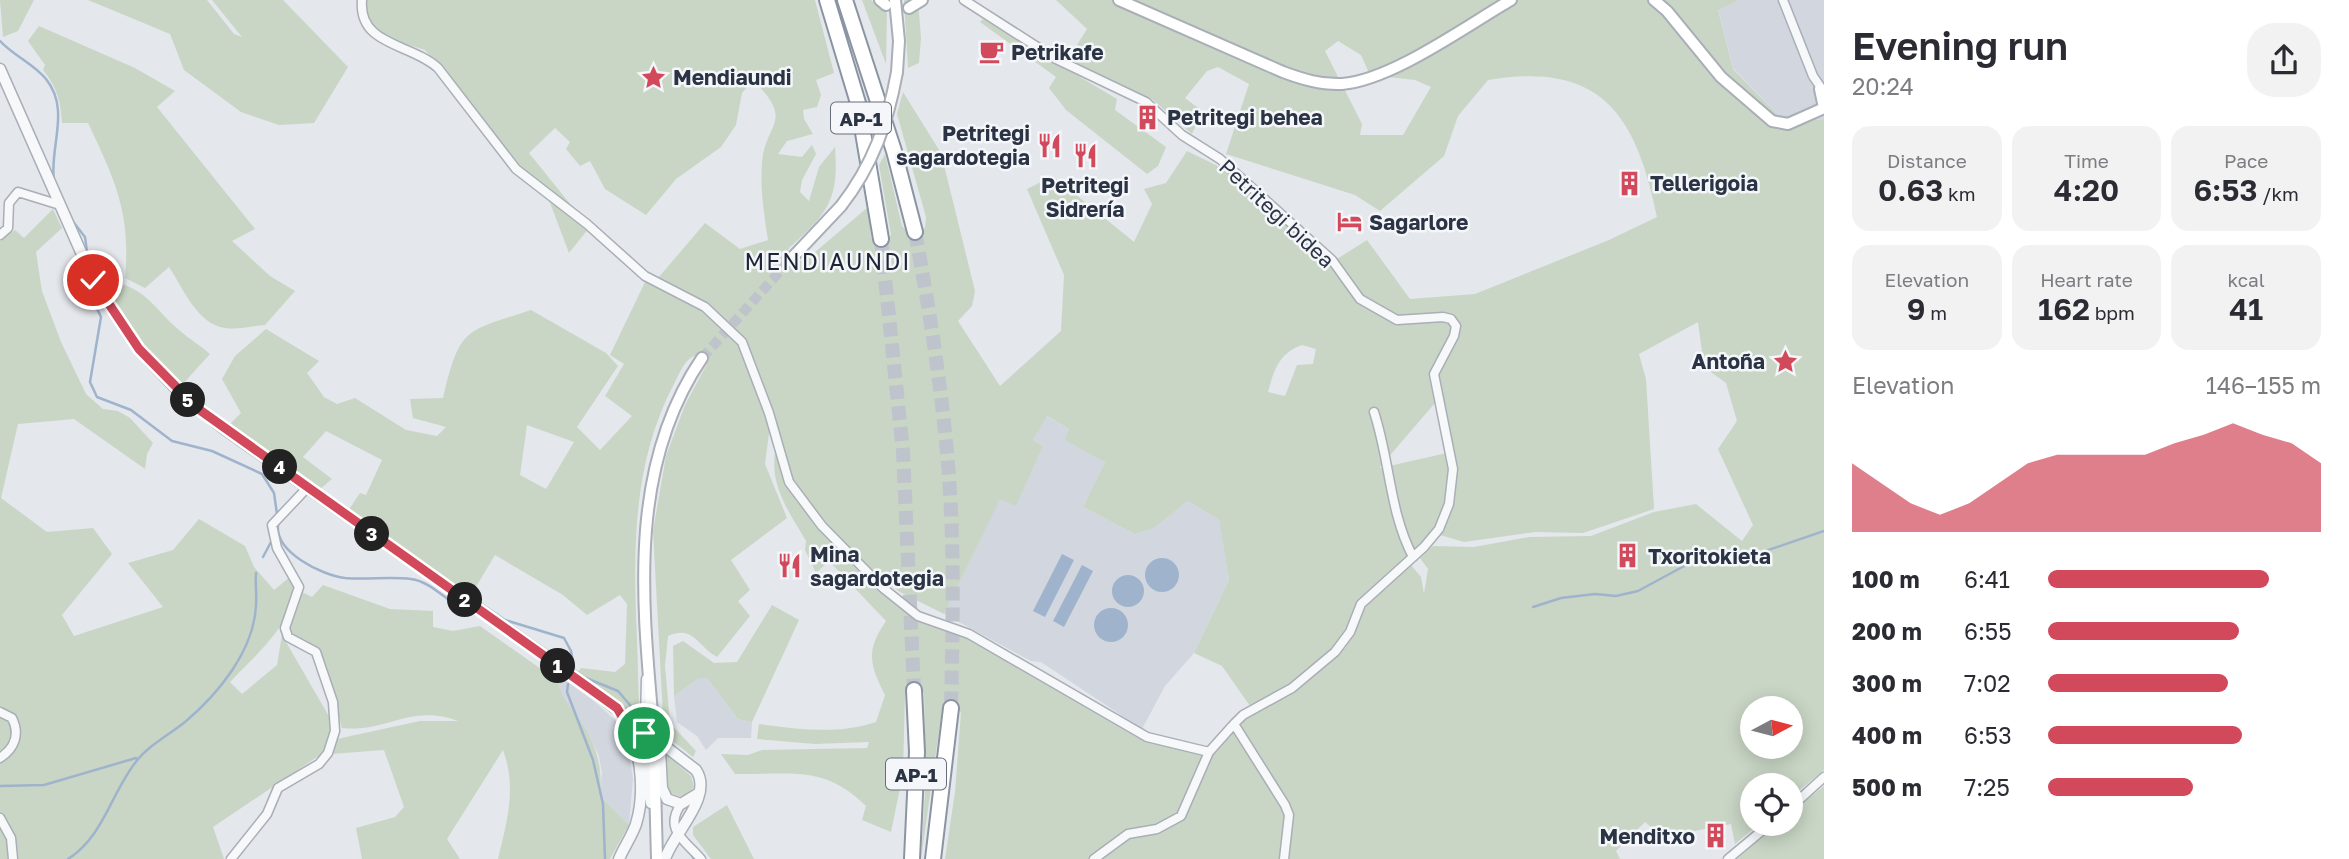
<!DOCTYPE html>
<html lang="en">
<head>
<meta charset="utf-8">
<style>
	:root { --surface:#fff; --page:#f2f2f3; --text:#2b2b33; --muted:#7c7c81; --accent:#d1495b }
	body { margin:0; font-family:"Golos Text",sans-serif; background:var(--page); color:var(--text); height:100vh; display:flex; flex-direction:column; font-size:26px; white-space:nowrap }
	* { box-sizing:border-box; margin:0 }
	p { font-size:23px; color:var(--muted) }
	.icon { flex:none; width:38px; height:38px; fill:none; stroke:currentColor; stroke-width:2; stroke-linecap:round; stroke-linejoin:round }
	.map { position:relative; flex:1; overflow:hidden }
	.drawer { display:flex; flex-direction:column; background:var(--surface); width:525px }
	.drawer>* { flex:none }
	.needle { width:46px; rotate:83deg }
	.controls { position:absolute; left:1740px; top:696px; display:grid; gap:14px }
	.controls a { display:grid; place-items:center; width:63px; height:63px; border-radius:50%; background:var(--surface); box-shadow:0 4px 18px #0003; font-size:35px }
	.pin { position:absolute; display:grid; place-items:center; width:60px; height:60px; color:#fff; margin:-30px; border:4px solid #fff; border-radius:50%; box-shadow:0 2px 7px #0007 }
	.km { position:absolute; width:35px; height:35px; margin:-18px; border-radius:50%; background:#222; color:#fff; font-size:19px; line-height:35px; text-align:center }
	.round { display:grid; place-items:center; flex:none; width:74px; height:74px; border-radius:28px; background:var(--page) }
	.overview { display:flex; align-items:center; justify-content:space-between; height:119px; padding:0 28px }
	h1 { font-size:38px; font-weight:600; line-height:52px }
	.figures { display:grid; grid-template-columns:repeat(3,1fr); gap:10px; height:119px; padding:7px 28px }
	.figures div { display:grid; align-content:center; border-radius:18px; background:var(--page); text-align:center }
	.figures b { font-size:30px; font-weight:600 }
	.figures small { font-size:19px; font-weight:400 }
	.figures p { font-size:19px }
	.chart { height:196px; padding:14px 28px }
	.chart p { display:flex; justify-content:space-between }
	.chart svg { width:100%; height:126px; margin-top:7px; fill:var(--accent); opacity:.7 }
	ul { padding:0 28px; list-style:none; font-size:23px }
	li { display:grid; grid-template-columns:112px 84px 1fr; align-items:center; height:52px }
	li i { height:18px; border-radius:9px; background:var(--accent) }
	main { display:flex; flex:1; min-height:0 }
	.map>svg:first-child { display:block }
</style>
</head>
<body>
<main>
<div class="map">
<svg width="1824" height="859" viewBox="0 0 1824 859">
	<rect width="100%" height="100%" fill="#e4e7ec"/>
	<!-- built -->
	<path fill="#d2d6de" d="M1739 0H1824V119L1786 123 1733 68 1718 9Z
		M1046 416 1069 429 1105 462 1083 507 1135 534 1154 528 1188 501 1219 520 1229 580 1194 653 1165 686 1142 729 1041 662 1031 661 944 614 1000 498 1016 505 1043 446 1033 440Z
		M699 678H707L738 719 752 722 751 738H718L706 750 697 736 677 722 674 696Z
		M558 681H566L594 701 615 720 622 733 628 749 633 779 629 825 600 796 602 773 599 756 589 735 560 696Z"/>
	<!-- green -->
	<path fill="#c9d6c5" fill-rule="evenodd" d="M0 0H34L18 31 3 37Z
		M88 0H207L234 34 242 37 212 0H283L348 67 314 123 279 125 241 112 184 70 170 34Z
		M365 0H815L834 73 816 80 821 95 817 107 803 110 804 119 813 134 787 141 778 154 802 157 812 145 816 154 802 180 800 192 809 201 819 167 835 147C839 200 828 213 789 248L787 258 796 262 807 259 868 207 871 238 877 242 886 241 891 235 879 165 885 154 902 226 910 234 925 228 926 217 897 114 903 92 941 153 975 291 972 306 958 321 1000 386 1061 331 1064 275 1027 189 1053 176 1134 242 1152 204 1144 189 1166 183 1187 151 1226 170 1329 264 1367 240 1410 299 1475 294 1609 240 1657 217C1636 114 1601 61 1488 80L1458 116 1444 156 1380 211 1355 195 1226 154 1249 84 1218 67 1207 71 1185 98 1202 111 1192 134 1153 100 1068 59 1087 29 1056 0H1739L1718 10 1733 69 1786 123 1824 119V770L1790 798V786H1752V824H1759L1735 844 1731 824 1663 837 1645 822 1616 851 1620 859H945L955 792 961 713 953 704 942 710 921 859 926 776 924 693 914 686 905 693 903 773 891 832 862 820 866 806C824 764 790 775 735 774L721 754 748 755 762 750 867 748 869 742 815 744 757 739 759 724C799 729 837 735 876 722L885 695C869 664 866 650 886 621L829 561 816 573 805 550 806 541C788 510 768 484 776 447L786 482 796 501 873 584 919 621 964 637 1136 737 1210 757 1248 715 1294 690 1346 647 1361 610 1411 565 1421 577 1424 594 1428 569 1420 558 1433 546 1474 547 1529 537 1591 536 1654 512 1696 504 1742 541 1753 525 1718 449 1737 421 1726 383 1704 367 1698 322 1639 354 1646 379 1654 509 1583 533 1535 532 1464 542 1440 535C1466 489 1454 449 1442 401L1436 403 1450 477 1444 511 1432 533 1364 597 1342 641 1283 690 1250 706 1222 666 1194 653 1229 580 1219 520 1188 501 1154 528 1135 534 1083 507 1105 462 1065 440 1069 429 1047 416 1033 440 1043 446 1016 506 1000 499 944 614 900 592 877 575 832 532 800 492 792 476 772 411 744 342 699 300 658 278 705 223 740 249 768 240C764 214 760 189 762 163 765 122 796 123 753 80L742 93 736 125 721 147 676 179 646 215 605 189 590 161 580 166 566 149 570 142 555 128 529 153 571 205 533 181 518 166 425 50 390 39 367 22ZM1338 41 1361 55 1370 75 1415 80 1431 87 1403 135H1360L1362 124 1325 51ZM1302 345 1316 349 1313 364 1297 365 1285 396 1268 392C1274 370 1279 353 1302 345ZM1435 403 1447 453 1380 468V467ZM1752 709H1790V747H1752Z
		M862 0H871L887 13 886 64Z
		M904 0H918L921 38 919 63 908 68Z
		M983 19 1117 99 1115 110 1166 147 1158 166 1147 174 1066 110 1049 88 1056 77 980 22Z
		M39 26 135 68 175 91 157 107 255 229 232 241 270 276 295 291 265 325C253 326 237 330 225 328 197 324 183 288 169 267L145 288 125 278C131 213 115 180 88 123H62C61 102 57 87 43 70L45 65 28 41Z
		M549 200 588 229 569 253Z
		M53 209 62 228 36 252 42 291 61 342 86 394 103 409 118 411 130 418 153 443 147 454 145 469 74 419 18 424 1 498 47 532 93 528 112 554 62 615 74 636 163 607 128 563 173 550 199 519 245 546 254 567 274 590 291 576C306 614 253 657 230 682L242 694 277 665 282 635 331 720 328 743 320 755 213 827 224 859H0V714L19 733 0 709V241L15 230 24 238Z
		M646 280 704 309 737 340 744 352 770 426 765 464 787 518 731 560 750 590 738 601 750 616 717 657C696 645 694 625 668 636L665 666 670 723 696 751 693 757 664 734 653 531 666 456 685 405 707 364 706 354C686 353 682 369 674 384 632 463 633 552 637 639 638 666 638 693 640 719L577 673 581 668 615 672 625 664 627 604 620 595 587 615 563 595 495 555 477 585 467 593 461 592 348 511 360 493 366 495 382 460 326 431 303 457 332 479 319 490 229 425 241 413 222 379 235 356 266 329 319 361 307 373 324 397 337 404 355 398 406 430 437 436 446 427 413 418 410 399 443 398C460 327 464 332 531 310L606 353 618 366 577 427 600 450 632 416 605 396 624 364 610 355ZM527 425 574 442 546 489 520 475Z
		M113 283C145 286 156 311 179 330 189 339 200 345 210 354L181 386 138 338 103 287Z
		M323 585 390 609 433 611V627L453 631 480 626 558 681C561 698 569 705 579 719 596 743 603 766 600 796L629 825 610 859H498C507 821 517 788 503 750L447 839 460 859H362L356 828 395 817 404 807 384 750 331 754 337 739 420 721H458C411 703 386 733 342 728L321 655 308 642 291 634 288 628 302 592 312 597Z
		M772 605 799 620 752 722 738 719 707 678H699L674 696 673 646 683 641 714 663 737 662Z
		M664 752 691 776 694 787 684 798 668 792Z
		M1824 786V859H1737L1776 824H1790V813Z
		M727 805 754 859H711L693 835V827Z"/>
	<!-- water -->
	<path fill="#9fb4cc" d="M1062 554 1074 560 1045 617 1033 611Z
		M1145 575a17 17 0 1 1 34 0a17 17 0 1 1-34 0Z
		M1082 565 1093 571 1064 627 1053 621Z
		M1112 591a16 16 0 1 1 32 0a16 16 0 1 1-32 0Z
		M1094 625a17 17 0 1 1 34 0a17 17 0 1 1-34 0Z"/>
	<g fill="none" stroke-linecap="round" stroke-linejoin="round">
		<!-- stream -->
		<path stroke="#9fb4cc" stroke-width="2.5" d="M0 41C14 56 34 64 46 79 71 110 49 147 54 181
			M71 219 85 237 87 252
			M88 290 101 317 90 382 97 397 131 410 172 441 212 451 262 474 274 493 277 514
			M278 525C275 552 321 575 345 578 367 580 390 576 411 579 426 581 438 592 449 600
			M263 557 271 542
			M473 598 505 620 564 638 571 651 574 667
			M1533 607 1561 598 1595 594 1616 596 1638 591 1686 565 1748 557 1824 531
			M581 676 618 691 642 719
			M568 684 567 692 593 760 603 804 605 859
			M0 786 44 785 136 758
			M691 854 694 859
			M68 859C103 837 111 794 135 763 147 746 169 735 185 722 218 694 254 651 256 605 257 595 255 584 256 573"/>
		<!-- secondary-tunnel -->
		<path stroke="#bfc3cb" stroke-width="10" stroke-dasharray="10 5" stroke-linecap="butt" d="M702 358 790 260"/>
		<!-- motorway-tunnel -->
		<path stroke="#bfc3cb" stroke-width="14" stroke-dasharray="14 7" stroke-linecap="butt" d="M915 232C928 301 939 371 946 442 955 530 953 620 951 708
			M881 239 903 452 914 690"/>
		<defs>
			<path id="minor" d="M362 0C358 46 411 43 438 68L516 169 587 224 645 276 705 307 742 342 769 413 789 482 822 526 883 588 918 616 969 634 1147 737 1209 752
				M964 0 1056 59 1146 102 1182 135 1220 159 1332 260 1360 299 1397 320 1443 317 1451 319 1456 326 1454 336 1434 374 1453 469 1449 504 1439 529 1424 547 1361 604 1350 632 1335 652 1292 688 1243 715 1234 724 1209 752 1181 816 1157 829 1128 834 1094 859
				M1783 0 1813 76 1824 92
				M0 235 8 228 9 203 18 192 60 205
				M1374 412C1390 460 1389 511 1413 557
				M0 712 12 718C20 734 15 748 0 758
				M1234 724 1285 805 1289 815 1284 859
				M681 804C663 830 686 841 701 859
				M1790 808 1824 777
				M0 818 11 838 13 859
				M231 859 267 814 278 788 319 764 328 753 335 731 333 702 316 652 288 637 285 628 299 587 277 548 272 525 307 488
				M1728 859 1770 824"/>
			<path id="tertiary" d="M0 69 96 286 139 349 182 395 223 428 571 674 696 770C714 797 673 833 665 859
				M646 720 647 679
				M647 743 651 803
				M660 750 662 788 667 799 681 804 699 793
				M619 859C624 847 632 836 636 824 646 791 641 743 621 714"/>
			<path id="secondary" d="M880 0 886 5
				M895 0 899 41 897 72
				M1119 0 1283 72C1302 79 1321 85 1342 84 1392 80 1466 26 1511 0
				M1654 0 1667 11 1721 77 1772 121 1788 124 1824 108
				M909 8 922 0
				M1820 89 1824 108
				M790 260 841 206
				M653 724C642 599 628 467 702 358
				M654 747 657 859"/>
			<path id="motorway" d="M827 0 858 103 881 239
				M845 0 894 151 915 232
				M912 859 917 752 914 690
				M933 859 951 708"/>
		</defs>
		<!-- minor casing -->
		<use href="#minor" stroke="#a9aeb7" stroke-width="11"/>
		<!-- tertiary casing -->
		<use href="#tertiary" stroke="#a9aeb7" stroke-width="13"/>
		<!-- secondary casing -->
		<use href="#secondary" stroke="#a9aeb7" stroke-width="14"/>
		<!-- motorway casing -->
		<use href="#motorway" stroke="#8b94a3" stroke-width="18"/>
		<!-- minor -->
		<use href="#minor" stroke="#f7f8fa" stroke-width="8"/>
		<!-- tertiary -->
		<use href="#tertiary" stroke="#f7f8fa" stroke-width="10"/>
		<!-- secondary -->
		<use href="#secondary" stroke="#fff" stroke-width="10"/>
		<!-- motorway -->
		<use href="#motorway" stroke="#fff" stroke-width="14"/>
		<defs>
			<path id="tertiary-bridge" d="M646 720 647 743
				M658 727 660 750"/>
			<path id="secondary-bridge" d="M841 206C873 165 888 122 897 72
				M653 724 654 747"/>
		</defs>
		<!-- tertiary-bridge casing -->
		<use href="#tertiary-bridge" stroke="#a9aeb7" stroke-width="13" stroke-linecap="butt"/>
		<!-- secondary-bridge casing -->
		<use href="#secondary-bridge" stroke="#a9aeb7" stroke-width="14" stroke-linecap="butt"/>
		<!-- tertiary-bridge -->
		<use href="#tertiary-bridge" stroke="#f7f8fa" stroke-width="10"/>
		<!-- secondary-bridge -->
		<use href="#secondary-bridge" stroke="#fff" stroke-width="10"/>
	</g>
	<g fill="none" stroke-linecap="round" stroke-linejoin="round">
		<defs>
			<path id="route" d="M93 280 139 349 197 408 617 708 632 733H644"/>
		</defs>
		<!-- route casing -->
		<use href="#route" stroke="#fff" stroke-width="14"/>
		<!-- route -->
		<use href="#route" stroke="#d1495b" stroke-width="9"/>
	</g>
	<!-- icons -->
	<defs>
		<symbol id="cafe-bare" viewBox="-9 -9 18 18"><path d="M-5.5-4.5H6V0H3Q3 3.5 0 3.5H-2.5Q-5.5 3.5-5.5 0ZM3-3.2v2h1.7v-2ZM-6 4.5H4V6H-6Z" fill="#d1495b" stroke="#f4f6f9" stroke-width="2.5" paint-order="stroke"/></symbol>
		<symbol id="sight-bare" viewBox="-9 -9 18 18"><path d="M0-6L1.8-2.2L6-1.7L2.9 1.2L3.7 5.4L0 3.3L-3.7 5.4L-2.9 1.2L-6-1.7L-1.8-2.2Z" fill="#d1495b" stroke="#f4f6f9" stroke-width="2.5" paint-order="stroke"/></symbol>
		<symbol id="building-bare" viewBox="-9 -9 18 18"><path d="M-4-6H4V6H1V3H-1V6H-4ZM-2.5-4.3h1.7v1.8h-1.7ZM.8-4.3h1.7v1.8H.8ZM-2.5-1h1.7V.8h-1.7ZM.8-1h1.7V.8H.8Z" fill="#d1495b" stroke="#f4f6f9" stroke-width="2.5" paint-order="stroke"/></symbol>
		<symbol id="restaurant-bare" viewBox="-9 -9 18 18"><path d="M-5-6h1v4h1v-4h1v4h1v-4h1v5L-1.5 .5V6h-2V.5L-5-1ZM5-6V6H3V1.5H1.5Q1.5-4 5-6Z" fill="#d1495b" stroke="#f4f6f9" stroke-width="2.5" paint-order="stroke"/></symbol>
		<symbol id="hotel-bare" viewBox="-9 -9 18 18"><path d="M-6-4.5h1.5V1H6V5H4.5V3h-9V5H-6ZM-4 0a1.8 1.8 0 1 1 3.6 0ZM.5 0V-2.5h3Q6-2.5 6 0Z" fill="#d1495b" stroke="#f4f6f9" stroke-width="2.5" paint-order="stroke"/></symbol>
	</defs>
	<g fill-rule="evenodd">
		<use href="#cafe-bare" x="974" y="34" width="35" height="35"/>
		<use href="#sight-bare" x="636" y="60" width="35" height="35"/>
		<use href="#building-bare" x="1130" y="100" width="35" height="35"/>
		<use href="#restaurant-bare" x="1032" y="128" width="35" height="35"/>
		<use href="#restaurant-bare" x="1068" y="138" width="35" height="35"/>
		<use href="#building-bare" x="1612" y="166" width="35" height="35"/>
		<use href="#hotel-bare" x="1332" y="204" width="35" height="35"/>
		<use href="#sight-bare" x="1768" y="344" width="35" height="35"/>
		<use href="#building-bare" x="1610" y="538" width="35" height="35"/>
		<use href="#restaurant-bare" x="772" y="548" width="35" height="35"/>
		<use href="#building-bare" x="1698" y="818" width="35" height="35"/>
	</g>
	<g text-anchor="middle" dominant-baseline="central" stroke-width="5" stroke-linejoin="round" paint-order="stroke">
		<!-- shield labels -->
		<g fill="#f4f6f9" stroke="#676e7b" stroke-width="2">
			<rect x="831" y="102.5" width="60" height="31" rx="5"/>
			<rect x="886" y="758.5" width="60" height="31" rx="5"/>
		</g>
		<g font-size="19" font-weight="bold" fill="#2b3445">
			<text x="861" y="118">AP-1</text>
			<text x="916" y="774">AP-1</text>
		</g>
		<!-- poi labels -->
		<g font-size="21" font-weight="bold" fill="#2b3445" stroke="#f4f6f9" text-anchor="start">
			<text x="1011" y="52">Petrikafe</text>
			<text x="673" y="77">Mendiaundi</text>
			<text x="1167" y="117">Petritegi behea</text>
			<text x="1030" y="133" text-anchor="end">Petritegi<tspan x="1030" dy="24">sagardotegia</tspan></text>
			<text x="1650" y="183">Tellerigoia</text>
			<text x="1085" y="185" text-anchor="middle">Petritegi<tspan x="1085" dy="24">Sidrería</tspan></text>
			<text x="1369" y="222">Sagarlore</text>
			<text x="1765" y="361" text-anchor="end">Antoña</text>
			<text x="810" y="554">Mina<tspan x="810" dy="24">sagardotegia</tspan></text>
			<text x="1648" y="556">Txoritokieta</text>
			<text x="1695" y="836" text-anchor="end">Menditxo</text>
		</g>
		<!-- street labels -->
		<g font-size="21" fill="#2b3445" stroke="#f4f6f9">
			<text transform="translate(1277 213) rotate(43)">Petritegi bidea</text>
		</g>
		<!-- neighbourhood labels -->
		<g font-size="23" letter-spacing="2" fill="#1d2536" stroke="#f4f6f9">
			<text x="828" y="261">MENDIAUNDI</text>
		</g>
	</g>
</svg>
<div class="controls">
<a><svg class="needle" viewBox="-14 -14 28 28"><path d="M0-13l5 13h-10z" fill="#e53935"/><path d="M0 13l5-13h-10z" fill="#7c7c81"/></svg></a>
<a><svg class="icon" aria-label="locate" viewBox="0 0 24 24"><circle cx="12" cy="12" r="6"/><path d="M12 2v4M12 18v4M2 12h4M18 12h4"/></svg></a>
</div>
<div class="pin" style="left:644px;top:733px;background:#1e9e55"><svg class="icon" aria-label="arrive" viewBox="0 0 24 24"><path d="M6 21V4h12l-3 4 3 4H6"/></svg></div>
<div class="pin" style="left:93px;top:280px;background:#d93025"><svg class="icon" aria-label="check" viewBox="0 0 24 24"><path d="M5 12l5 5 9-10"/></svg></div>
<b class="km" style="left:558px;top:666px">1</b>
<b class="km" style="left:465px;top:600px">2</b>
<b class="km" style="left:372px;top:534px">3</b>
<b class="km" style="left:280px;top:467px">4</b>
<b class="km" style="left:188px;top:400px">5</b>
</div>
<section class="drawer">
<div class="overview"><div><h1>Evening run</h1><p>20:24</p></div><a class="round"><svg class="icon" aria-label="share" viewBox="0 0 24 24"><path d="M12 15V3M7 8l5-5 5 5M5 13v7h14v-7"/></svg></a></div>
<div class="figures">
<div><p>Distance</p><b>0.63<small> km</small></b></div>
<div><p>Time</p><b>4:20</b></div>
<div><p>Pace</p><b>6:53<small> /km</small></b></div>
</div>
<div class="figures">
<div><p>Elevation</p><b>9<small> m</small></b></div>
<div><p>Heart rate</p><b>162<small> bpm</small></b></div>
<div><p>kcal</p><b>41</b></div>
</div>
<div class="chart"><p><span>Elevation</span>146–155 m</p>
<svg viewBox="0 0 160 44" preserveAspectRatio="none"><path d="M0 44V20L10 27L20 34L30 38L40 34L50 27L60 20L70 17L80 17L90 17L100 17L110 13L120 10L130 6L140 10L150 13L160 20V44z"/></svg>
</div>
<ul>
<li><b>100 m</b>6:41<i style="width:81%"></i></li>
<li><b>200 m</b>6:55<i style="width:70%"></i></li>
<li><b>300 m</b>7:02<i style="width:66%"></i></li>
<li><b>400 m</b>6:53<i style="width:71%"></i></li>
<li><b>500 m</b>7:25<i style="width:53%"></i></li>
</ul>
</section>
</main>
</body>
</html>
